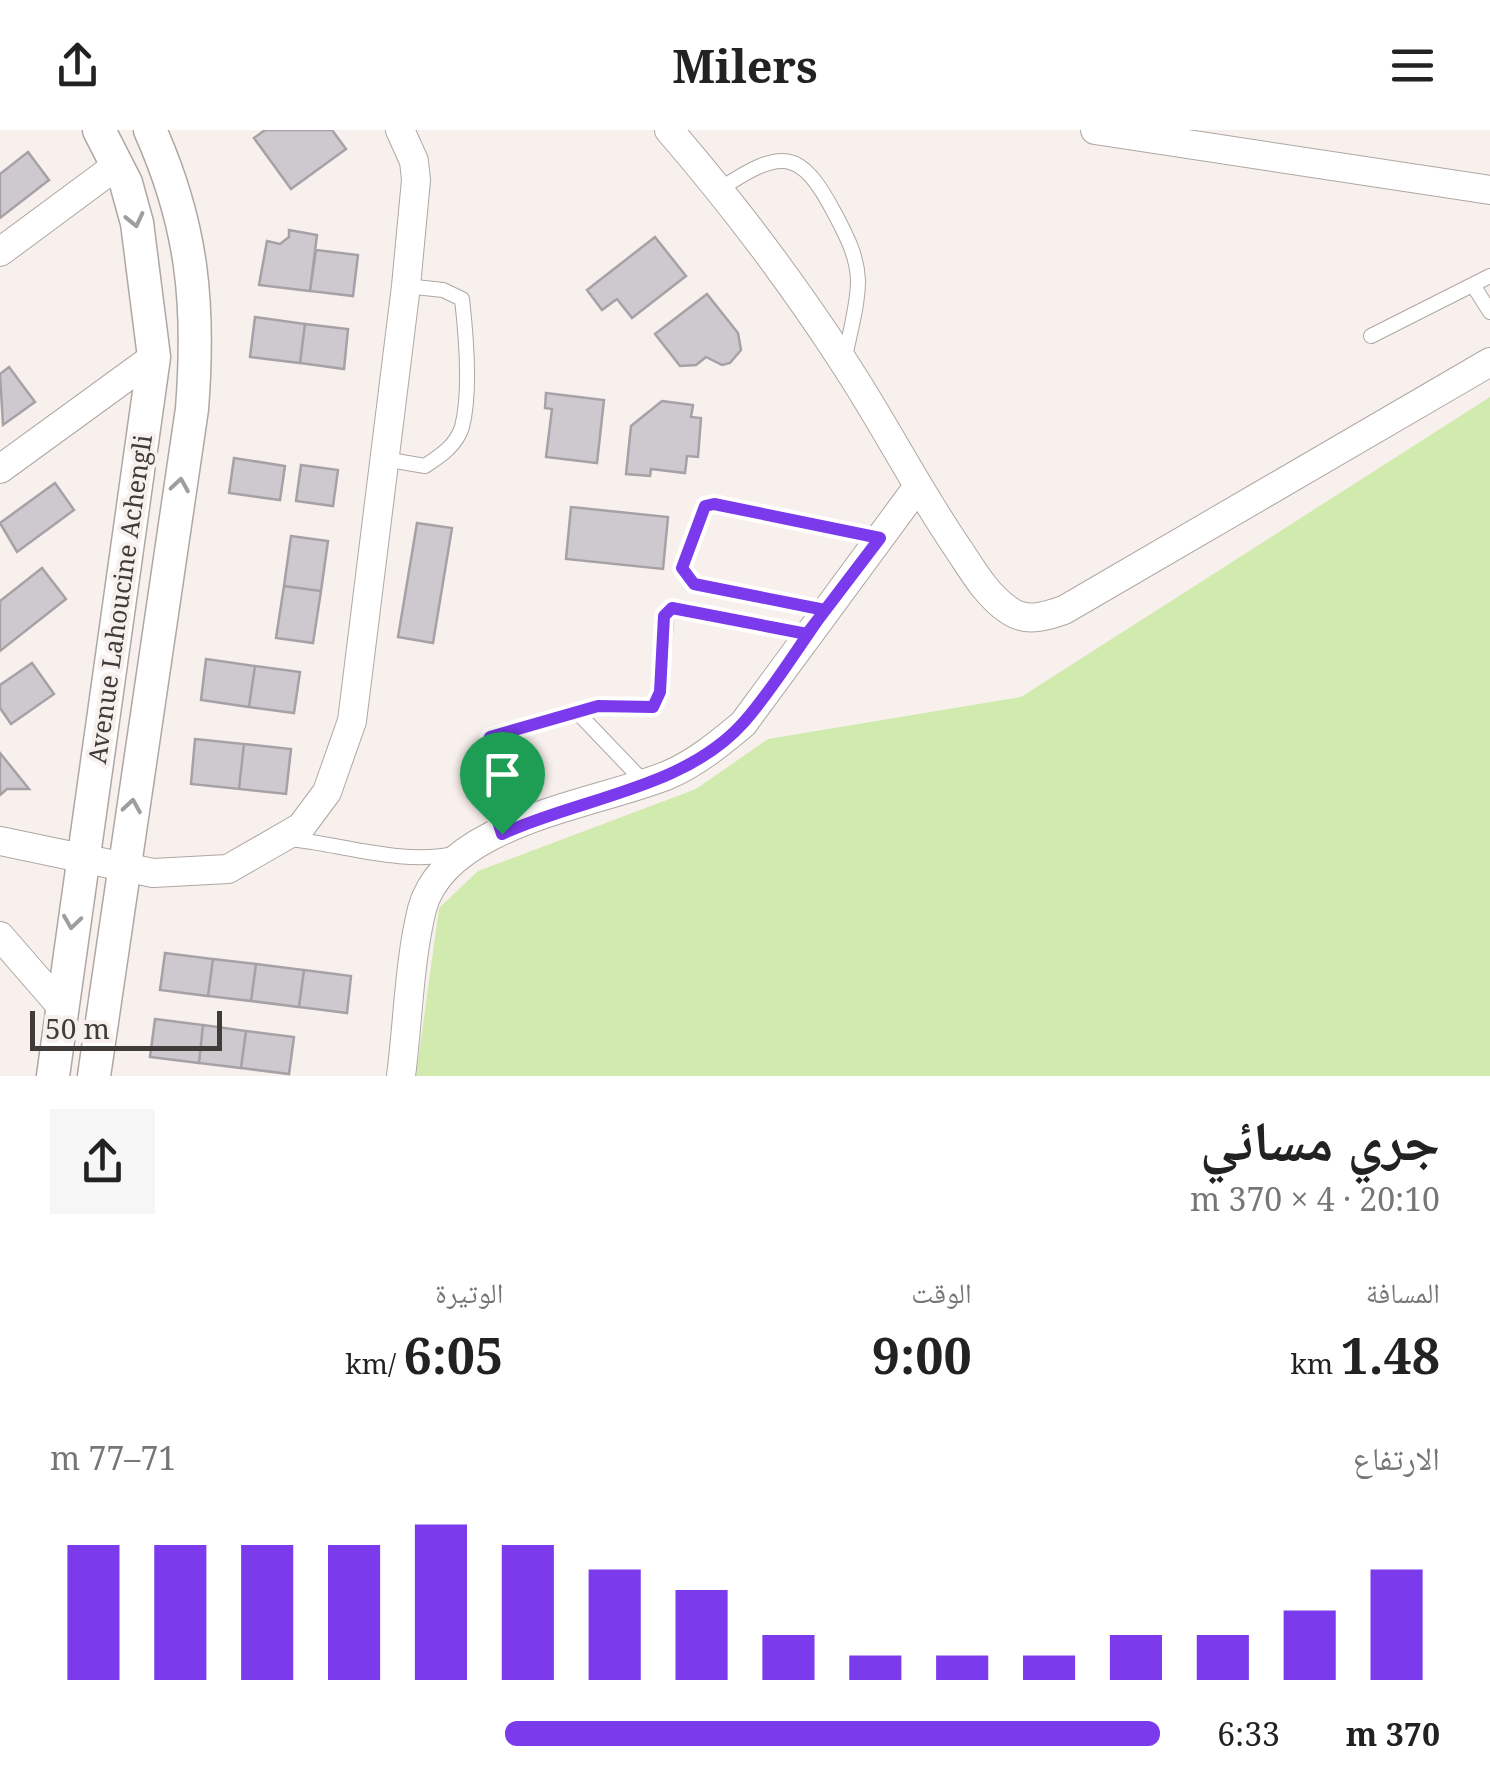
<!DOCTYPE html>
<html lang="ar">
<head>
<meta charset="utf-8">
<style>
	:root { --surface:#fff; --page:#f6f6f6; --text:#222; --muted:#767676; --accent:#7c3aed }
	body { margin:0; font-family:"Noto Serif","Noto Naskh Arabic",serif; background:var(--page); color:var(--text); direction:rtl; height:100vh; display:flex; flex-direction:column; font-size:38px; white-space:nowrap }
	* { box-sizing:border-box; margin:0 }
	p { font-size:32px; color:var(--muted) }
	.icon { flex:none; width:55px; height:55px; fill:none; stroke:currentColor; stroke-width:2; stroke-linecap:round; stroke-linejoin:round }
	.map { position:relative; height:946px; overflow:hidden; direction:ltr }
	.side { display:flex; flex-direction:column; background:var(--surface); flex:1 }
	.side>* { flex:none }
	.scale { position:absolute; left:30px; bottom:25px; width:192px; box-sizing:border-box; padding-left:10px; border:5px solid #3f3c3a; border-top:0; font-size:28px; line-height:35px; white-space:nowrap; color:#3f3c3a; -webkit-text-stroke:8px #f8f0ec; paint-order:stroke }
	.pin { position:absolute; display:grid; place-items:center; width:85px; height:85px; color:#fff; margin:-102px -42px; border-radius:50% 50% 50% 0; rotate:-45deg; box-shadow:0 0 10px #0007 }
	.pin .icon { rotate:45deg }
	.round { display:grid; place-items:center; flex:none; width:105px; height:105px; border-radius:0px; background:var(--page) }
	.summary { display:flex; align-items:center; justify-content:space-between; height:170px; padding:0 50px }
	h1 { font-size:55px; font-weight:700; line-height:75px }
	.stats { display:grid; grid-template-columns:repeat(3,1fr); gap:15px; height:170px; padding:10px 50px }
	.stats div { display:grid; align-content:center }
	.stats b { font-size:50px; font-weight:700 }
	.stats small { font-size:28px; font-weight:400 }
	.stats p { font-size:28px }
	.chart { height:280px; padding:20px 50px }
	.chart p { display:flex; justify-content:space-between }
	.chart svg { width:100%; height:180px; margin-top:10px; stroke:var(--accent); stroke-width:6 }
	ul { padding:0 50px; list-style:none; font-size:32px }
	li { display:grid; grid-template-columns:160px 120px 1fr; align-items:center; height:75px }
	li i { height:25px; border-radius:12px; background:var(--accent) }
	header { display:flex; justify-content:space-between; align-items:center; height:130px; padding:0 50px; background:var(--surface); font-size:45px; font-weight:700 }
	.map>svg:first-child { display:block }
</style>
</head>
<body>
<header><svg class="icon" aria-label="menu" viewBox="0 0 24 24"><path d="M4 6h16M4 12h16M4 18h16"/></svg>Milers<svg class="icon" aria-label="share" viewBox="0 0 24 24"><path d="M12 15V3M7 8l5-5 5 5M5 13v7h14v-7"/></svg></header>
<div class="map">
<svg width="1490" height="946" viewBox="0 0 1490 946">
	<rect width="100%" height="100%" fill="#f8f0ec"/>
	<!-- green -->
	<path fill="#d1eaae" d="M1490 267V946H416L439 778 478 741 696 659 768 609 1021 567Z"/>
	<!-- building -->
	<path fill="#cec9cf" stroke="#a6a1a7" stroke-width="2.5" d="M265 0H332L346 19 291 59 254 8Z
		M28 22 49 50 0 88V44Z
		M289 100 317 105 310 161 259 155 267 111 280 114 289 107Z
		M655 107 686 146 632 188 617 169 602 180 587 160Z
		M316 120 358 125 353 166 310 161Z
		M707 164 738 203 741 220 730 233 722 235 706 227 696 235 680 236 655 204Z
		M255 187 305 194 300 233 250 227Z
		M305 194 348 199 344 239 300 233Z
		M9 237 35 272 3 295 0 244Z
		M546 263 604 270 597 333 546 327 552 279 545 278Z
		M662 271 693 275 691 287 701 288 698 327 687 326 685 343 651 339 650 346 626 344 631 296Z
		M234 328 285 336 280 370 229 363Z
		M301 335 338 340 333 376 296 371Z
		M55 353 74 380 17 422 0 393Z
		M571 377 668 387 663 439 566 429Z
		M417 393 452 398 433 513 398 507Z
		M291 406 328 411 321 461 284 456Z
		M42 438 66 469 0 521V471Z
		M284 456 321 461 313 513 276 508Z
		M206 529 255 536 249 577 201 570Z
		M32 533 54 564 11 594 0 578V555Z
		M255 536 300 542 294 583 249 577Z
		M195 609 244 614 239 659 191 654Z
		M244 614 291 619 286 664 239 659Z
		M0 623 29 659H7L0 665Z
		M165 823 213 829 208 866 160 860Z
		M213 829 256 834 251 871 208 866Z
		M256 834 304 840 299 877 251 871Z
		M304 840 351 846 347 883 299 877Z
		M155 889 203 895 199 933 150 927Z
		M203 895 246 901 241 938 199 933Z
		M246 901 294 907 289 944 241 938Z"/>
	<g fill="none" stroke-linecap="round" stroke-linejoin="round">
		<defs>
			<path id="service" d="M720 59C781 19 800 17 835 84 846 105 857 125 858 150 858 175 850 202 845 227
				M1473 155 1490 182
				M1371 206 1490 146
				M384 329 425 336C440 326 456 316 462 297 471 262 466 204 462 169L443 160 406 156
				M825 480 694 454 682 438 705 377 714 374 879 408
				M576 581 644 652
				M502 703 480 636 490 607 598 576 653 577 660 562 667 481 681 478 807 505
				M291 709C344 715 405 736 458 723"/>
			<path id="minor" d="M669 0C732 73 791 151 843 231 884 293 917 359 959 420 973 441 986 464 1007 479 1025 493 1044 487 1064 480L1490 232
				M1095 0 1490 60
				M0 122 116 36
				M0 339 154 227
				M0 711 153 743 228 739 301 697 327 662 352 591 406 156 416 50 414 31 400 0
				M0 806 60 875
				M401 946C408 892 409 832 422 779 445 692 597 674 668 645 696 633 720 613 743 594L916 359"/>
			<path id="tertiary" d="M53 946 154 227 137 93 126 53 99 0
				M94 946 192 279C200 175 193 96 150 0"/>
		</defs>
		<!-- service casing -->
		<use href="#service" stroke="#aea7a3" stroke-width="16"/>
		<!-- minor casing -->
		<use href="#minor" stroke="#aea7a3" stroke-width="30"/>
		<!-- tertiary casing -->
		<use href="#tertiary" stroke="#aea7a3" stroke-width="35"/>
		<!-- service -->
		<use href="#service" stroke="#fff" stroke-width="14"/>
		<!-- minor -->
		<use href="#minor" stroke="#fff" stroke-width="28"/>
		<!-- tertiary -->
		<use href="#tertiary" stroke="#fff" stroke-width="32"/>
	</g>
	<!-- one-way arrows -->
	<defs><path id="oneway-chevron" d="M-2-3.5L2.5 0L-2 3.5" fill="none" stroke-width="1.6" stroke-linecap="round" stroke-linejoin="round" transform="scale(2.5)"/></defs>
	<g stroke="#9f9e9c">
		<use href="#oneway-chevron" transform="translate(135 90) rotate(77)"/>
		<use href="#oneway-chevron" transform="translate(180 355) rotate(-81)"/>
		<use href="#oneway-chevron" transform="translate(132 676) rotate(-81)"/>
		<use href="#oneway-chevron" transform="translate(72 792) rotate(98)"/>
	</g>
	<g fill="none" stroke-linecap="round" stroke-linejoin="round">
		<defs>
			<path id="route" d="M502 704C579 668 685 659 744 592 774 558 798 517 825 480L694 454 682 438 705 376 714 374 880 408 807 504 672 478 664 486 660 562 653 577 598 576 490 607 480 636 502 704"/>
		</defs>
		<!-- route casing -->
		<use href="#route" stroke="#fff" stroke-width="20"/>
		<!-- route -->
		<use href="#route" stroke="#7c3aed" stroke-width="12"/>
	</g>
	<g text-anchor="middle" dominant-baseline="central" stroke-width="8" stroke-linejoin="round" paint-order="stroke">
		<!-- street labels -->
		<g font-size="25" fill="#3f3c3a" stroke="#f8f0ec">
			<text transform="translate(119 469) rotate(-82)">Avenue Lahoucine Achengli</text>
		</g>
	</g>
</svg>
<div class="scale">50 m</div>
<div class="pin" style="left:502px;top:704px;background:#1e9e55"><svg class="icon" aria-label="arrive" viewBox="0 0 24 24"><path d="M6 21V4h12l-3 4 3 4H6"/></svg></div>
</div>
<section class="side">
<div class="summary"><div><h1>جري مسائي</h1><p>20:10 · 4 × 370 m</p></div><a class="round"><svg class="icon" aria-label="share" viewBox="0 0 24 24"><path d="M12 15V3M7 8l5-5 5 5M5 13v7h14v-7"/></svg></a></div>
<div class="stats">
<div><p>المسافة</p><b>1.48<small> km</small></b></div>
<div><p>الوقت</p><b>9:00</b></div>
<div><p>الوتيرة</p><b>6:05<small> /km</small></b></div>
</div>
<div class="chart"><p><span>الارتفاع</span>71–77 m</p>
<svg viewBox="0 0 160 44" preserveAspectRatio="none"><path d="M5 44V11M15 44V11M25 44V11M35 44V11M45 44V6M55 44V11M65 44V17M75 44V22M85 44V33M95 44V38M105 44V38M115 44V38M125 44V33M135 44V33M145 44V27M155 44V17"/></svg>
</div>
<ul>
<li><b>370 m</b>6:33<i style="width:59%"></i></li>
</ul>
</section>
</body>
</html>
